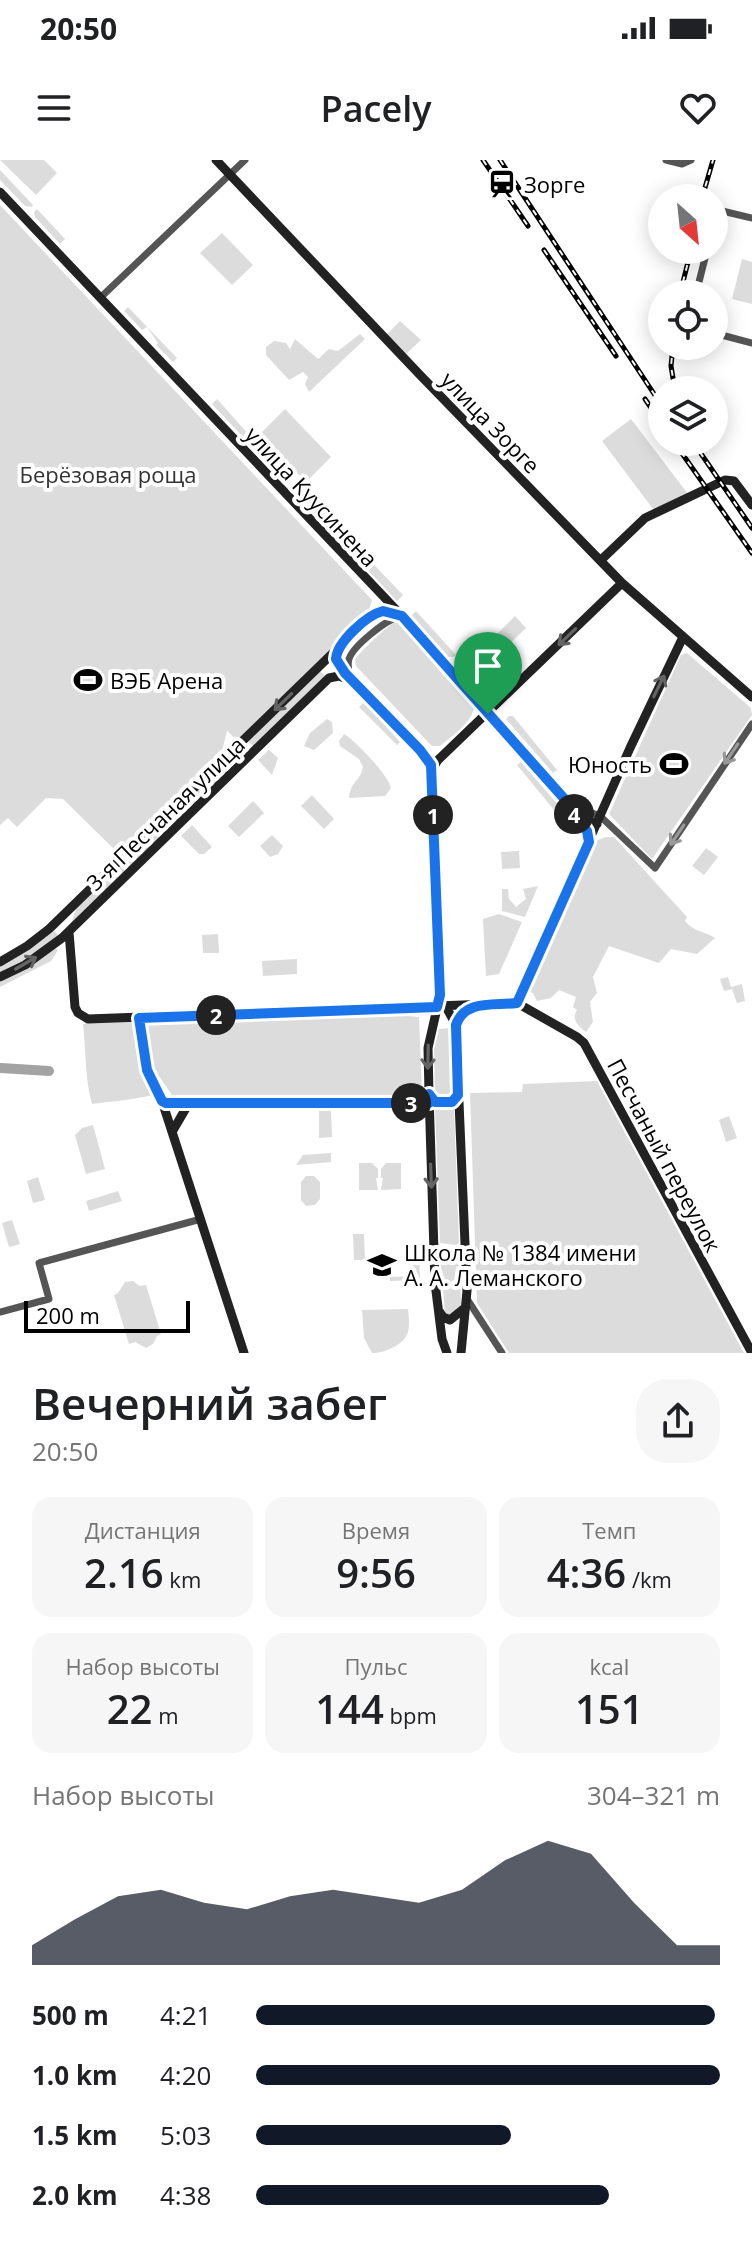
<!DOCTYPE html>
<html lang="ru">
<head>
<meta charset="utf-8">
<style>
	:root { --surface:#fff; --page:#f6f6f6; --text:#202124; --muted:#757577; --accent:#111827 }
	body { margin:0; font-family:"Open Sans",sans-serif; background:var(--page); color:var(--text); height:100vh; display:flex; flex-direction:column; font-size:30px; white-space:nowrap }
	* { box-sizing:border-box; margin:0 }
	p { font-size:26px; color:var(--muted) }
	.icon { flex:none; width:44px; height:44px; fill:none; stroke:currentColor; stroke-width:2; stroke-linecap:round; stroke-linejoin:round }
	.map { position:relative; height:1193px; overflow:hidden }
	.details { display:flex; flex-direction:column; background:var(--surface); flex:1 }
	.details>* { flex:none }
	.needle { width:52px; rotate:153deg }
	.controls { position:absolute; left:648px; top:24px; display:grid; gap:16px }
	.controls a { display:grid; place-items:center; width:80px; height:80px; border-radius:50%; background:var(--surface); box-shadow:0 4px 20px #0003; font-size:40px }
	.scale { position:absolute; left:24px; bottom:20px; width:166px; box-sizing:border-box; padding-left:8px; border:4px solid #000; border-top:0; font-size:22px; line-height:28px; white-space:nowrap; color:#000; -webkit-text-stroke:6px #fff; paint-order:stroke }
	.pin { position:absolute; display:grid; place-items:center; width:68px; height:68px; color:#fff; margin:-82px -34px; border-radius:50% 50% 50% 0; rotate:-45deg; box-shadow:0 0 8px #0007 }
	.pin .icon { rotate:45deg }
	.km { position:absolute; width:40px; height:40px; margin:-20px; border-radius:50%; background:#222; color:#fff; font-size:22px; line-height:40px; text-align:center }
	.round { display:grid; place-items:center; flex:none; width:84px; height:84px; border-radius:32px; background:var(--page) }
	.headline { display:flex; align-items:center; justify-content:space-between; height:136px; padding:0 32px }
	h1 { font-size:44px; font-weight:600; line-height:60px }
	.metrics { display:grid; grid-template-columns:repeat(3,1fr); gap:12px; height:136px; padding:8px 32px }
	.metrics div { display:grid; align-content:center; border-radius:20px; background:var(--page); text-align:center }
	.metrics b { font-size:40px; font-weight:600 }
	.metrics small { font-size:22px; font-weight:400 }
	.metrics p { font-size:22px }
	.chart { height:224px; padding:16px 32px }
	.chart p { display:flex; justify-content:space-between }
	.chart svg { width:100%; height:144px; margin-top:8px; fill:var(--accent); opacity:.7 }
	ul { padding:0 32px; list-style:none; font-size:26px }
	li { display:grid; grid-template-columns:128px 96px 1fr; align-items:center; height:60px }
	li i { height:20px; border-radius:10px; background:var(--accent) }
	.status { display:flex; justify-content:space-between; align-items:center; height:56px; padding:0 40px; background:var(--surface); direction:ltr }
	.status svg { height:22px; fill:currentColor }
	header { display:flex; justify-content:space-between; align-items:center; height:104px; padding:0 32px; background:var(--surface); font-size:36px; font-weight:600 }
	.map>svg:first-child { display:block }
</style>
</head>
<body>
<div class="status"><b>20:50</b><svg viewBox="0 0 49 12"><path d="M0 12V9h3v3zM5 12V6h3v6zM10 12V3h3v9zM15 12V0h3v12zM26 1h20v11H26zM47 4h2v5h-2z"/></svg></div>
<header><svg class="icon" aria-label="menu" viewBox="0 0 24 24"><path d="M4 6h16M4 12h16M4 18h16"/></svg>Pacely<svg class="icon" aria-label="heart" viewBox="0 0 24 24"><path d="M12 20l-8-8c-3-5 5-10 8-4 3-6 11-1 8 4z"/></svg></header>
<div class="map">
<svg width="752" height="1193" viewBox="0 0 752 1193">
	<rect width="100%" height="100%" fill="#fff"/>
	<!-- green -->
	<path fill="#dcdcdc" d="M0 0H44L57 13 36 35Z
		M0 10 33 45 32 47 25 46 0 20Z
		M0 45 372 440 368 453 238 581 227 571 222 591 119 694 63 639 46 638 17 667 8 658 0 665Z
		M37 49 65 79 60 84 35 57 34 52Z
		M222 73 253 105 232 125 200 93Z
		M742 99 752 102V144L732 139Z
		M128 147 177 198 173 202 156 185 158 183 147 167 142 170 124 151Z
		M400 161 421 180 405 195 386 175Z
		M360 174 365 179 309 232 305 224 308 217 303 212 289 220 266 195V187L274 181 286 183 290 189 295 179 318 199 329 189 338 191Z
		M217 239 250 276 248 278 243 277 212 244Z
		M285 249 331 297 306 322 259 275Z
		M631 259 688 334 653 349 602 281Z
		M253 278 281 308 276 313 252 286 250 282Z
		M306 334 403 435 397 441 301 339Z
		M416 451 456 495 453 497H448L411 456Z
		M515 456 526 468 506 487 495 476Z
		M399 459 474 542C477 559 453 575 440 586H432L428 582 356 506C356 504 355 502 355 500 357 494 393 461 399 459Z
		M687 493 751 548 752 555 652 699 609 654 681 495Z
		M319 510 325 516 253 586 247 580Z
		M364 542 400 582 397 585 359 547Z
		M509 556H513L557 610 553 613 506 559Z
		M327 559 332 562 333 573 314 590 304 586 310 573Z
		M344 574C357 582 388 615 391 628L385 636 349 638C351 620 360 622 363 607L359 599 340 586 339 581Z
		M240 588 245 594 128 708 123 703Z
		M269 590 278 598 272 615 258 600Z
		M521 602 560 647 555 651 517 605Z
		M312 635 334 659 324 669 301 646Z
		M253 641 264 653 239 677 228 666Z
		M192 665 212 687 204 694H199L181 676Z
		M272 675 283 686 278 694 270 697 260 686Z
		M606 677H614L687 757 685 761C693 772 705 771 715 778L697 794 671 789 659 803 609 786 593 817 597 833 590 842 593 862 586 872C578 866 571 859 577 850L573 847 576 837 559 830 551 838 537 841 533 833 529 832 598 680Z
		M706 688 718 697 704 715 692 706Z
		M519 691 520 708 502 709 501 692Z
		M120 706 125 711 71 764 76 749Z
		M538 726 525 757 502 751V729H508L509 739 516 747 526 739 523 729Z
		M499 754 522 762 499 814 486 816 483 759Z
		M55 771 58 776 23 802 0 813V806Z
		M218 774 219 793H203L202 775Z
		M56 788 58 790 51 801 0 827V820L26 807Z
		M297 799V814L263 816 262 801Z
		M728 817 731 827 742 824 745 841 737 843 732 829 724 831 720 819Z
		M301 855 311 858 398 855 419 857 422 935H172L154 909 148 865Z
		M129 860 134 862 139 908 152 935C134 940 113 941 92 944 85 920 86 891 83 864H85V861Z
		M450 868 453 935 439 938 435 935 434 890 439 869Z
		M597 921 744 1193H509L477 1143 470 933 522 932 523 924Z
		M438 946 454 948 459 1083 456 1085 440 1083 435 948Z
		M331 950 332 977 319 978V951Z
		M729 956 737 978 726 982 719 960Z
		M93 965 105 1009 86 1014 75 975 82 968Z
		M331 993V1002L296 1005 303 995Z
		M359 1003H372L378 1009V1018H376L378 1030H359Z
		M386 1003H401V1029L381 1030 383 1018H381V1009Z
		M306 1016H314L320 1022V1039L315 1045 306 1046 301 1040V1022Z
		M38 1017 45 1040 33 1043 27 1021Z
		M118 1031 122 1041 89 1051 86 1041Z
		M12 1060 20 1084 9 1087 2 1063Z
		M353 1074H364L365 1100H354Z
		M419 1090 420 1120 390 1121V1117L413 1116V1091Z
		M456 1091 459 1093 461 1143 460 1148 450 1155 445 1153 440 1094Z
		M133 1121 140 1126 146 1125 161 1174 157 1176 153 1184 146 1188 135 1182 129 1184 114 1135 118 1133 125 1122Z
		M408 1149C410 1168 411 1179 392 1188 385 1191 380 1193 372 1193L364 1178 362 1150Z"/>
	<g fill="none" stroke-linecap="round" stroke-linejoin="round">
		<!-- river -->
		<path stroke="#a3a3a3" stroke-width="10" d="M1 908 49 911"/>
		<!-- street -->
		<path stroke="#555" stroke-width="7" d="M666 0 682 4 691 0
			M714 64 718 50 752 58
			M696 134 707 90
			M100 138 245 0
			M714 173 752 183
			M350 518C349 512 347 505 349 499 353 486 387 459 399 457
			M571 645 600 656 655 708 752 564
			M572 650 587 671 589 680
			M456 865 460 854 472 847
			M162 941 173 944 189 943
			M467 1139 502 1193
			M0 1152 49 1139 39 1103 201 1059"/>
		<!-- secondary -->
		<path stroke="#222" stroke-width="9" d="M216 0 421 216 622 423 752 537
			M0 32 402 456 569 644 585 660 597 664
			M601 400 645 358 725 320 734 321 752 345
			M339 487 336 499 341 509 425 596 432 609 440 835 428 888 429 934 435 1123 442 1179 447 1193
			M432 609 438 600 622 423
			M69 772 75 847 78 853 88 859 517 843
			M0 802 27 786 49 769 372 455 383 451 397 455
			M0 817 25 805 62 778 329 518 339 516 350 520
			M517 843 577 877 584 883 752 1193
			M517 843 630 588 683 477
			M445 845 456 865 457 895 467 1131 461 1193
			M139 858 147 910 161 938 244 1193
			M429 934 435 942C444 942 452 943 458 935
			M172 972 189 943H429
			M439 1151 443 1157 450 1160 466 1147"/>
		<defs>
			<path id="rail" d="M483 0 528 66
				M500 0 662 246
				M702 38 713 0
				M544 90 616 196
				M680 134 691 90
				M673 186 671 206 675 230
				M645 239 662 264
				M674 282 752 393
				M693 282 752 368"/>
		</defs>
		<!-- rail casing -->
		<use href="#rail" stroke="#000" stroke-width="5"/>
		<!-- rail -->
		<use href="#rail" stroke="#fff" stroke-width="2" stroke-dasharray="6" stroke-linecap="butt"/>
	</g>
	<!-- one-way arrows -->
	<defs><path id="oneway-shaft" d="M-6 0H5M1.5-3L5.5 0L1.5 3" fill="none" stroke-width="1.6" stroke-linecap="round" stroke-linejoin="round" transform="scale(2)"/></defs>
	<g stroke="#646464">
		<use href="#oneway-shaft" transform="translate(567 477) rotate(136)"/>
		<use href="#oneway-shaft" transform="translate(659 526) rotate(-64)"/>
		<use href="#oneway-shaft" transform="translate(283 542) rotate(136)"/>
		<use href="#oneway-shaft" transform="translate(26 803) rotate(-30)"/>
		<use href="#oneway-shaft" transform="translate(428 897) rotate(91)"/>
		<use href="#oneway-shaft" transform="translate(431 1016) rotate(88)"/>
	</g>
	<g stroke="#999">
		<use href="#oneway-shaft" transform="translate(731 594) rotate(124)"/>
		<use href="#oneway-shaft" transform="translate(677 675) rotate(124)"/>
	</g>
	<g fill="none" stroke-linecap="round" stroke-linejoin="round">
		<defs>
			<path id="route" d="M383 451 402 456 462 524 569 644 587 671 589 682 517 843C494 846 465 839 456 865L458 935 452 942H435L429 934V943H166L162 941 147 910 139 858 437 847 440 835 431 605 420 590 345 513 336 499C337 482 367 455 383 451Z"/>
		</defs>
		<!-- route casing -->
		<use href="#route" stroke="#fff" stroke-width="16"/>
		<!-- route -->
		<use href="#route" stroke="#1a73e8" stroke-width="10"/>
	</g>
	<!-- icons -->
	<defs>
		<symbol id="station-bare" viewBox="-9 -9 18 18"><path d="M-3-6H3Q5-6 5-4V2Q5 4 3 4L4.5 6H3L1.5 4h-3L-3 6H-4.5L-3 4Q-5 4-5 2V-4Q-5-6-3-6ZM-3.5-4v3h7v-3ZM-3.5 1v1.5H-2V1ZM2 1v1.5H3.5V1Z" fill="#000" stroke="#fff" stroke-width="2.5" paint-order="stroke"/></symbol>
		<symbol id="stadium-bare" viewBox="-9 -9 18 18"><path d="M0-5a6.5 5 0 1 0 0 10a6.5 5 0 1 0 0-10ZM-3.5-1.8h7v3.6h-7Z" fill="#000" stroke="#fff" stroke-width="2.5" paint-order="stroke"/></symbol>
		<symbol id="school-bare" viewBox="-9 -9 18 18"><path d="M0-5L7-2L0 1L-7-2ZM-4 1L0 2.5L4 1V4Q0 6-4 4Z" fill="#000" stroke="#fff" stroke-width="2.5" paint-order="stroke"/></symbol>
	</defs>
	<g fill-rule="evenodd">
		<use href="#station-bare" x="482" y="4" width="40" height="40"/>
		<use href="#stadium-bare" x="68" y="500" width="40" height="40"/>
		<use href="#stadium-bare" x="654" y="584" width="40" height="40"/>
		<use href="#school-bare" x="362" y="1085" width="40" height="40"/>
	</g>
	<g text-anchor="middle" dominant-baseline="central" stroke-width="8" stroke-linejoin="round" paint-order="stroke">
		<!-- poi labels -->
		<g font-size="22" fill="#000" stroke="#fff" text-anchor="start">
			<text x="524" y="24">Зорге</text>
			<text x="110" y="520">ВЭБ Арена</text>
			<text x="652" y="604" text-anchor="end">Юность</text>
			<text x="404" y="1092">Школа № 1384 имени<tspan x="404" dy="25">А. А. Леманского</tspan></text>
		</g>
		<!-- street labels -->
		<g font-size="22" fill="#000" stroke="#fff">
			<text transform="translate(491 262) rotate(46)">улица Зорге</text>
			<text transform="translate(312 336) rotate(47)">улица Куусинена</text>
			<text transform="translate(165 653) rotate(-44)">3-я Песчаная улица</text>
			<text transform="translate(665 995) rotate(62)">Песчаный переулок</text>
		</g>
		<!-- park labels -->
		<g font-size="22" fill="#333" stroke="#fff">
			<text x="108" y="314">Берёзовая роща</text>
		</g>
	</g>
</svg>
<div class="controls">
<a><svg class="needle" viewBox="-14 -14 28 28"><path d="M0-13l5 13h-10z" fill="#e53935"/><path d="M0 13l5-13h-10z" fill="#757577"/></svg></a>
<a><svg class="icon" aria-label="locate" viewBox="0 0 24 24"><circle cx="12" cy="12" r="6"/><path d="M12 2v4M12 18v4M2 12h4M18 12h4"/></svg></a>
<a><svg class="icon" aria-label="layers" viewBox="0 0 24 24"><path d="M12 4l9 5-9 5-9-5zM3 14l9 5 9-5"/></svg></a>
</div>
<div class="scale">200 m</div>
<div class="pin" style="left:488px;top:554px;background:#1e9e55"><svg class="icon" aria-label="arrive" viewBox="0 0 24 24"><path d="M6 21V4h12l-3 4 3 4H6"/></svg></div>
<b class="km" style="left:433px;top:655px">1</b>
<b class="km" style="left:216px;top:855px">2</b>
<b class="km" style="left:411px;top:943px">3</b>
<b class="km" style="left:574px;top:654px">4</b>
</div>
<section class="details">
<div class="headline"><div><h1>Вечерний забег</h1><p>20:50</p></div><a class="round"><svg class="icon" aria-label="share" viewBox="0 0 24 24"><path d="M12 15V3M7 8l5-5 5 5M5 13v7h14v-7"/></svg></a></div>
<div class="metrics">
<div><p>Дистанция</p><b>2.16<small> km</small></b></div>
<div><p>Время</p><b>9:56</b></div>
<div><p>Темп</p><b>4:36<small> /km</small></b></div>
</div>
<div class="metrics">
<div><p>Набор высоты</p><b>22<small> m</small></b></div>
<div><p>Пульс</p><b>144<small> bpm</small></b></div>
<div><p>kcal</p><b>151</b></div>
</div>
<div class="chart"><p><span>Набор высоты</span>304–321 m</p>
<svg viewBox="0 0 160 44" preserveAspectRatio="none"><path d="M0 44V38L10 30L20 23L30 21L40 25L50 27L60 23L70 21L80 23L90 25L100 21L110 12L120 6L130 10L140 25L150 38L160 38V44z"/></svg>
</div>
<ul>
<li><b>500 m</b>4:21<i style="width:99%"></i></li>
<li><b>1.0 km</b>4:20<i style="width:100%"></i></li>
<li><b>1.5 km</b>5:03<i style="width:55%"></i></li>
<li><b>2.0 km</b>4:38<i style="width:76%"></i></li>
</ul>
</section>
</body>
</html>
